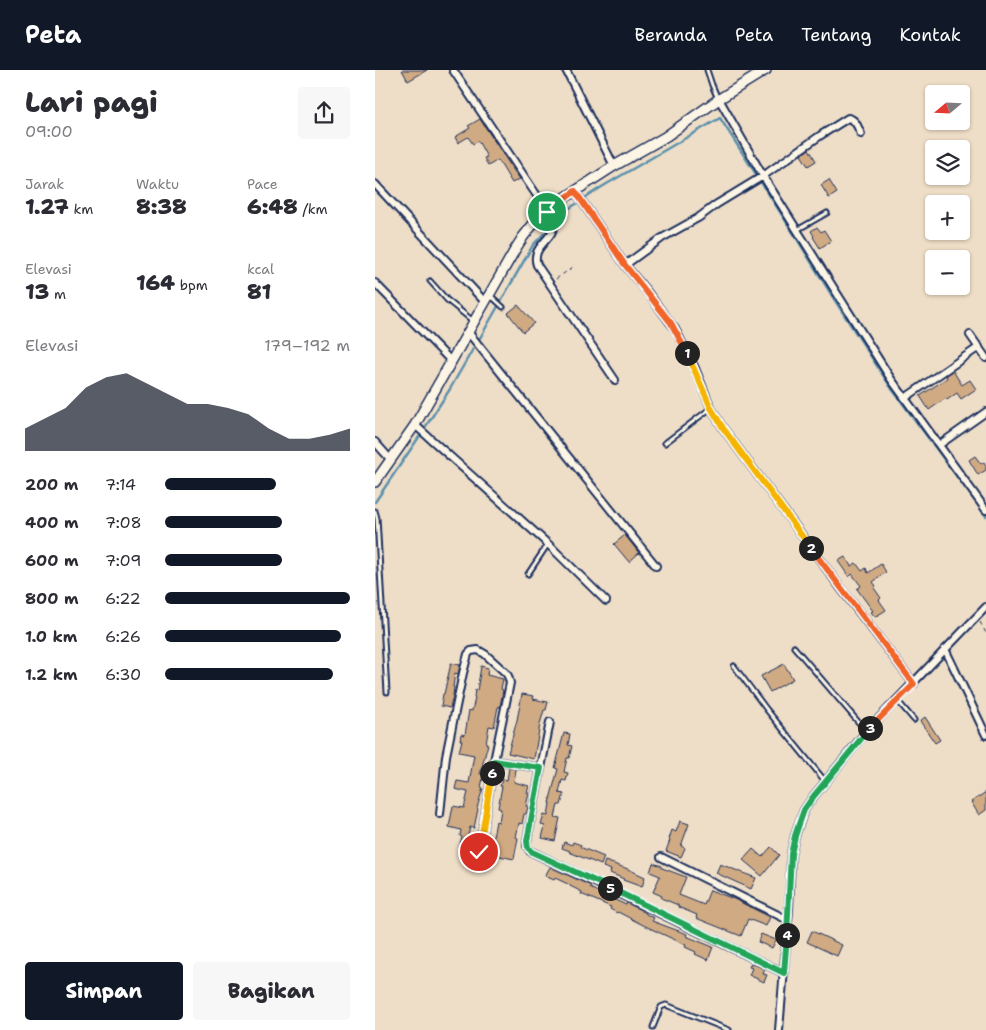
<!DOCTYPE html>
<html lang="id">
<head>
<meta charset="utf-8">
<style>
	:root { --surface:#fff; --page:#f7f7f7; --text:#2b2b33; --muted:#7c7c81; --accent:#111827 }
	body { margin:0; font-family:"Shantell Sans",sans-serif; background:var(--page); color:var(--text); height:100vh; display:flex; flex-direction:column; font-size:19px; white-space:nowrap }
	* { box-sizing:border-box; margin:0 }
	p { font-size:16px; color:var(--muted) }
	.icon { flex:none; width:28px; height:28px; fill:none; stroke:currentColor; stroke-width:2; stroke-linecap:round; stroke-linejoin:round }
	.map { position:relative; flex:1; overflow:hidden }
	.sheet { display:flex; flex-direction:column; background:var(--surface); width:375px }
	.sheet>* { flex:none }
	.needle { width:32px; rotate:251deg }
	.buttons { position:absolute; left:550px; top:15px; display:grid; gap:10px }
	.buttons a { display:grid; place-items:center; width:45px; height:45px; border-radius:5px; background:var(--surface); box-shadow:0 1px 4px #0004; font-size:25px }
	.pin { position:absolute; display:grid; place-items:center; width:42px; height:42px; color:#fff; margin:-21px; border:2px solid #fff; border-radius:50%; box-shadow:0 1px 5px #0007 }
	.km { position:absolute; width:25px; height:25px; margin:-12px; border-radius:50%; background:#222; color:#fff; font-size:14px; line-height:25px; text-align:center }
	.round { display:grid; place-items:center; flex:none; width:52px; height:52px; border-radius:5px; background:var(--page) }
	.headline { display:flex; align-items:center; justify-content:space-between; height:85px; padding:0 25px }
	h1 { font-size:28px; font-weight:800; line-height:38px }
	.metrics { display:grid; grid-template-columns:repeat(3,1fr); gap:8px; height:85px; padding:5px 25px }
	.metrics div { display:grid; align-content:center }
	.metrics b { font-size:21px; font-weight:800 }
	.metrics small { font-size:14px; font-weight:400 }
	.metrics p { font-size:14px }
	.chart { height:140px; padding:10px 25px }
	.chart p { display:flex; justify-content:space-between }
	.chart svg { width:100%; height:90px; margin-top:5px; fill:var(--accent); opacity:.7 }
	.action { display:flex; gap:10px; margin-top:auto; padding:10px 25px }
	.action a { flex:1; height:58px; border-radius:5px; background:var(--accent); color:#fff; font-size:20px; font-weight:800; line-height:58px; text-align:center }
	.action a+a { background:var(--page); color:var(--text) }
	ul { padding:0 25px; list-style:none; font-size:16px }
	li { display:grid; grid-template-columns:80px 60px 1fr; align-items:center; height:38px }
	li i { height:12px; border-radius:6px; background:var(--accent) }
	header { display:flex; align-items:center; gap:30px; box-sizing:border-box; height:70px; padding:0 25px; background:var(--accent); color:#fff }
	header strong { font-size:24px }
	nav { display:flex; gap:28px; margin-inline-start:auto; font-size:18px }
	main { display:flex; flex:1; min-height:0 }
	.map>svg:first-child { display:block }
</style>
</head>
<body>
<header>
<strong>Peta</strong>
<nav><a>Beranda</a><a>Peta</a><a>Tentang</a><a>Kontak</a></nav>
</header>
<main>
<section class="sheet">
<div class="headline"><div><h1>Lari pagi</h1><p>09:00</p></div><a class="round"><svg class="icon" aria-label="share" viewBox="0 0 24 24"><path d="M12 15V3M7 8l5-5 5 5M5 13v7h14v-7"/></svg></a></div>
<div class="metrics">
<div><p>Jarak</p><b>1.27<small> km</small></b></div>
<div><p>Waktu</p><b>8:38</b></div>
<div><p>Pace</p><b>6:48<small> /km</small></b></div>
</div>
<div class="metrics">
<div><p>Elevasi</p><b>13<small> m</small></b></div>
<div><b>164<small> bpm</small></b></div>
<div><p>kcal</p><b>81</b></div>
</div>
<div class="chart"><p><span>Elevasi</span>179–192 m</p>
<svg viewBox="0 0 160 44" preserveAspectRatio="none"><path d="M0 44V33L10 28L20 23L30 13L40 8L50 6L60 11L70 16L80 21L90 21L100 23L110 26L120 33L130 38L140 38L150 36L160 33V44z"/></svg>
</div>
<ul>
<li><b>200 m</b>7:14<i style="width:60%"></i></li>
<li><b>400 m</b>7:08<i style="width:63%"></i></li>
<li><b>600 m</b>7:09<i style="width:63%"></i></li>
<li><b>800 m</b>6:22<i style="width:100%"></i></li>
<li><b>1.0 km</b>6:26<i style="width:95%"></i></li>
<li><b>1.2 km</b>6:30<i style="width:91%"></i></li>
</ul>
<div class="action"><a>Simpan</a><a>Bagikan</a></div>
</section>
<div class="map">
<svg width="611" height="960" viewBox="0 0 611 960">
	<rect width="100%" height="100%" fill="#efdec7"/>
	<filter id="ink" filterUnits="userSpaceOnUse"><feTurbulence type="fractalNoise" baseFrequency=".02" numOctaves="2"/><feDisplacementMap in="SourceGraphic" scale="10" xChannelSelector="R" yChannelSelector="G"/><feConvolveMatrix kernelMatrix="1 2 1 2 8 2 1 2 1" color-interpolation-filters="sRGB"/></filter>
	<g filter="url(#ink)">
		<g fill="none" stroke-linecap="round" stroke-linejoin="round">
			<!-- stream -->
			<path stroke="#5b91ad" stroke-width="2.5" d="M211 127 230 115 345 48 414 156 459 229 517 319 611 446
				M184 148 190 141 201 134
				M105 268 158 175 174 158
				M51 356 75 319 98 279
				M0 432 44 367"/>
		</g>
		<!-- building -->
		<path fill="#d0aa82" stroke="#1b2f5e" d="M27 0H52L33 11Z
			M105 49 137 98 145 109 137 113 123 90 113 96 109 88 112 87 103 71 98 74 93 67 83 73 80 67 95 58 93 56Z
			M434 79 441 91 433 96 426 85Z
			M454 110 462 123 454 128 446 115Z
			M442 157 446 162 449 160 456 171 445 178 438 167 439 166 436 161Z
			M143 235 159 253 148 262 133 243Z
			M578 301 587 315 595 310 601 319 586 329 582 323 572 330 571 328 554 340 545 326 572 308 571 306Z
			M600 386 606 394 609 392 611 396V400L603 405 594 390Z
			M250 465 264 483 254 492 239 474Z
			M470 487 476 496 481 493 487 501 491 498 493 503 506 494 511 502 498 512 501 516 499 518 506 528 504 530 511 540 500 547 496 542 498 541 482 519 486 516 477 504 474 507 463 491Z
			M76 593 85 595 83 604 80 603 78 617H79L78 626 75 638 66 636 68 624H69Z
			M409 594 418 609 395 622 386 606Z
			M106 596 113 598 112 605 128 609 126 619 128 620 125 637H123L119 657 114 656 111 674H113L105 704H109L106 717 108 718 102 738 103 739 99 758 95 757 92 771 98 772 96 780 84 778 87 767 85 766 86 760 74 757 78 736 89 738 93 722 80 719 82 711 94 713 99 685 84 682 87 670H85L86 664 90 665 94 640 97 641 100 628 99 627 100 620 102 621Z
			M147 624 159 626 158 629 173 632 171 640H169L165 654 159 689 133 683 142 650Z
			M550 647 565 670 560 673 545 651Z
			M189 663 195 664 193 675 197 676 194 688H192L189 702 193 703 191 711 187 710 184 723 189 724 186 735H183L180 747 185 748 180 771 167 768 170 756 166 755 169 745 173 746 175 733H174L183 699 180 698Z
			M134 698 141 699 139 712 154 716 152 723H154L151 736 153 737 151 744H149L147 754 144 753 141 767 143 768 139 789 115 784 121 751 124 752 126 739 123 738 127 716H125L127 709 132 710Z
			M611 722V740L604 745 596 732Z
			M305 751 314 754 306 776 310 778 306 787 291 781 295 770 294 769 297 760 301 762Z
			M189 772 197 775 198 772 206 775 205 777 229 787 226 795 194 782 195 781 187 778Z
			M396 777 404 785 387 806 368 790 378 779 387 787Z
			M230 791 253 799 270 807 267 817 248 810 249 809 235 803 236 800 228 797Z
			M278 793 287 796V798L311 807 304 825 329 835 335 820 359 829 395 847 391 856 373 849 366 866 321 848 322 845 303 837V835L286 828 287 826 278 822 285 806 275 802Z
			M345 794 381 808 376 819 341 803Z
			M175 797 216 816 215 818 231 826 232 823 239 827 238 829 251 835 252 833 271 843V844L279 848 277 851 312 864 311 866 338 877 333 890 320 884 321 882 310 877 311 875 270 856 243 842 242 843 235 839 236 837 206 824 207 822 195 816V815L180 808 179 810 170 806Z
			M437 861 467 875 462 886 432 872Z
			M386 864 401 870 397 878 383 872Z
			M376 893 390 899 388 904 392 905 389 912 374 905 377 898 374 897Z"/>
		<g fill="none" stroke-linecap="round" stroke-linejoin="round">
			<defs>
				<path id="lane" d="M332 0 337 15 343 29
					M422 160 452 143
					M55 211 72 230 98 251
					M115 225 128 237
					M290 373 336 338
					M0 441 2 448 12 622
					M153 504 173 474
					M419 577 491 661
					M359 596 392 640 450 711
					M522 630 539 650
					M278 957 286 937 291 935 354 960"/>
				<path id="street" d="M78 0 179 151C181 170 155 175 162 195L240 310
					M191 0 239 96
					M344 29 388 106 516 309 611 440
					M0 114 110 232
					M200 121 250 195 273 223 300 259 319 296 336 338 348 358 465 517 539 614
					M250 195 287 168 323 148 342 134 388 106 446 65 473 48C481 49 483 58 486 64
					M0 213 77 292
					M93 262 281 496
					M595 265 611 288
					M530 328 604 277
					M40 355 173 474 231 531
					M0 372 16 390
					M564 375 611 342
					M570 579 611 665
					M119 691 166 698 152 771V776L155 781 409 903
					M166 698 175 652
					M65 744 71 686 88 603 93 584 96 581 103 580 110 584 131 603 133 606 135 613 119 691 104 782
					M286 787 413 850
					M404 960 414 839 416 784 420 766 429 740 438 727 491 662 611 537"/>
				<path id="secondary" d="M0 412 40 355 141 178 148 167 160 152 191 127 239 96 290 67 344 29 391 0"/>
			</defs>
			<!-- lane casing -->
			<use href="#lane" stroke="#1b2f5e" stroke-width="7"/>
			<!-- street casing -->
			<use href="#street" stroke="#1b2f5e" stroke-width="10"/>
			<!-- secondary casing -->
			<use href="#secondary" stroke="#1b2f5e" stroke-width="12"/>
			<!-- path -->
			<path stroke="#1b2f5e" stroke-width="1" stroke-dasharray="4 4" stroke-linecap="butt" d="M181 209 198 197
				M605 552 611 563"/>
			<!-- lane -->
			<use href="#lane" stroke="#fcf5e5" stroke-width="3"/>
			<!-- street -->
			<use href="#street" stroke="#fcf5e5" stroke-width="6"/>
			<!-- secondary -->
			<use href="#secondary" stroke="#fcf5e5" stroke-width="9"/>
		</g>
	</g>
	<g fill="none" stroke-linecap="round" stroke-linejoin="round" filter="url(#ink)">
		<defs>
			<path id="split-1" d="M172 142 200 121 250 195 296 253 312 283"/>
			<path id="split-2" d="M312 283 336 338 348 358 436 478"/>
			<path id="split-3" d="M436 478 539 614 495 658"/>
			<path id="split-4" d="M412 865 416 784 420 766 424 754 429 740 438 727 495 658"/>
			<path id="split-5" d="M235 818 409 903 412 865"/>
			<path id="split-6" d="M117 703 119 691 166 698 152 771 153 778 157 782 235 818"/>
			<path id="split-7" d="M104 782 117 703"/>
		</defs>
		<!-- split-1 casing -->
		<use href="#split-1" stroke="#fff" stroke-width="10"/>
		<!-- split-2 casing -->
		<use href="#split-2" stroke="#fff" stroke-width="10"/>
		<!-- split-3 casing -->
		<use href="#split-3" stroke="#fff" stroke-width="10"/>
		<!-- split-4 casing -->
		<use href="#split-4" stroke="#fff" stroke-width="10"/>
		<!-- split-5 casing -->
		<use href="#split-5" stroke="#fff" stroke-width="10"/>
		<!-- split-6 casing -->
		<use href="#split-6" stroke="#fff" stroke-width="10"/>
		<!-- split-7 casing -->
		<use href="#split-7" stroke="#fff" stroke-width="10"/>
		<!-- split-1 -->
		<use href="#split-1" stroke="#f0652b" stroke-width="6"/>
		<!-- split-2 -->
		<use href="#split-2" stroke="#f5b400" stroke-width="6"/>
		<!-- split-3 -->
		<use href="#split-3" stroke="#f0652b" stroke-width="6"/>
		<!-- split-4 -->
		<use href="#split-4" stroke="#22a559" stroke-width="6"/>
		<!-- split-5 -->
		<use href="#split-5" stroke="#22a559" stroke-width="6"/>
		<!-- split-6 -->
		<use href="#split-6" stroke="#22a559" stroke-width="6"/>
		<!-- split-7 -->
		<use href="#split-7" stroke="#f5b400" stroke-width="6"/>
	</g>
</svg>
<div class="buttons">
<a><svg class="needle" viewBox="-14 -14 28 28"><path d="M0-13l5 13h-10z" fill="#e53935"/><path d="M0 13l5-13h-10z" fill="#7c7c81"/></svg></a>
<a><svg class="icon" aria-label="layers" viewBox="0 0 24 24"><path d="M12 4l9 5-9 5-9-5zM3 14l9 5 9-5"/></svg></a>
<a>+</a>
<a>−</a>
</div>
<div class="pin" style="left:172px;top:142px;background:#1e9e55"><svg class="icon" aria-label="arrive" viewBox="0 0 24 24"><path d="M6 21V4h12l-3 4 3 4H6"/></svg></div>
<div class="pin" style="left:104px;top:782px;background:#d93025"><svg class="icon" aria-label="check" viewBox="0 0 24 24"><path d="M5 12l5 5 9-10"/></svg></div>
<b class="km" style="left:312px;top:283px">1</b>
<b class="km" style="left:436px;top:478px">2</b>
<b class="km" style="left:495px;top:658px">3</b>
<b class="km" style="left:412px;top:865px">4</b>
<b class="km" style="left:235px;top:818px">5</b>
<b class="km" style="left:117px;top:703px">6</b>
</div>
</main>
</body>
</html>
